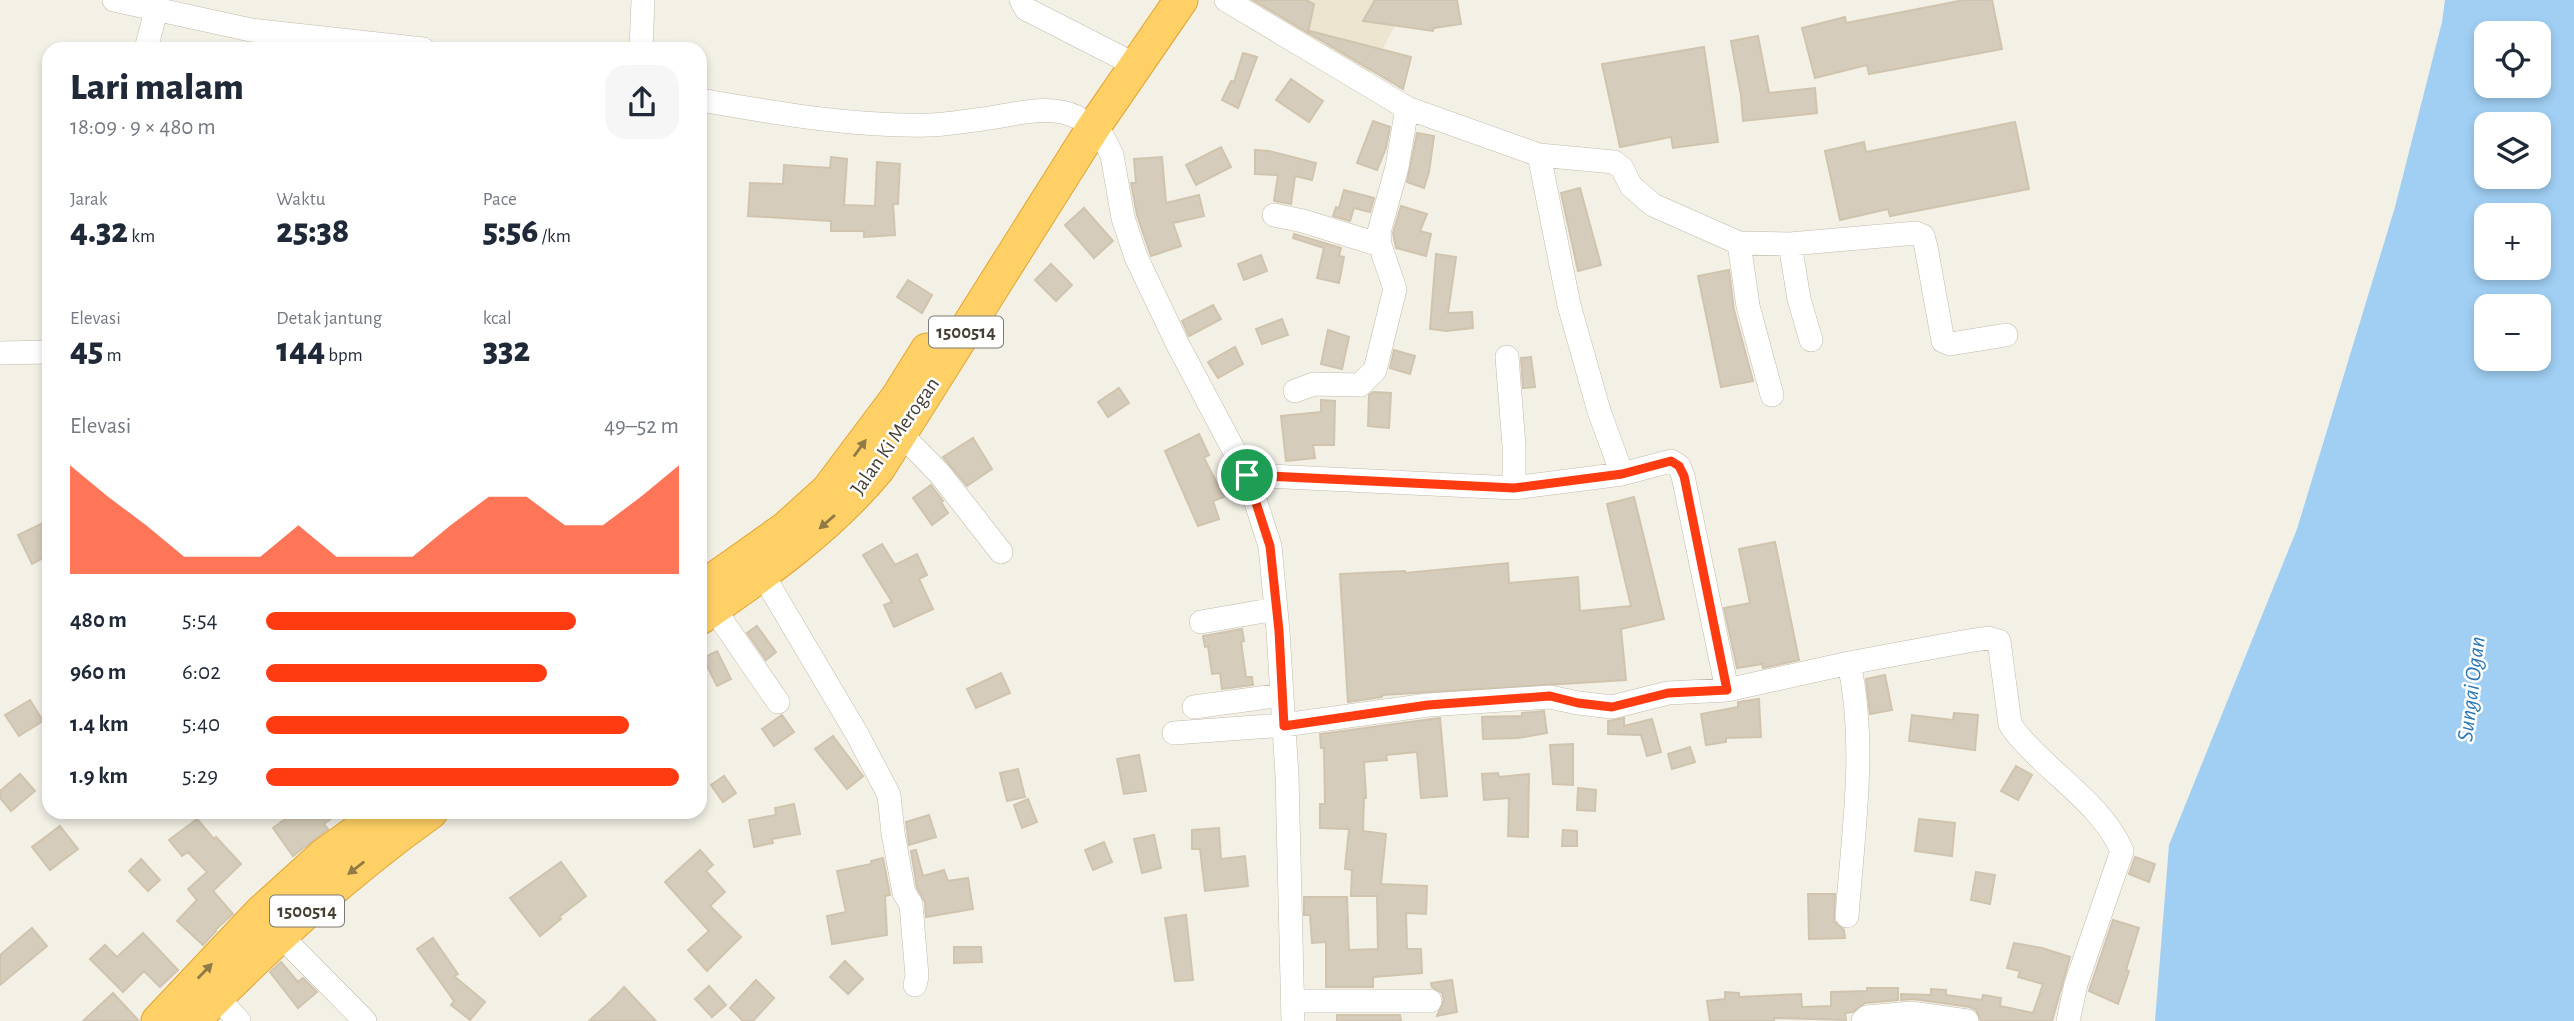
<!DOCTYPE html>
<html lang="id">
<head>
<meta charset="utf-8">
<style>
	:root { --surface:#fff; --page:#f6f6f7; --text:#1f2937; --muted:#747a83; --accent:#ff3b11 }
	body { margin:0; font-family:"Alegreya Sans",sans-serif; background:var(--page); color:var(--text); height:100vh; display:flex; flex-direction:column; font-size:26px; white-space:nowrap }
	* { box-sizing:border-box; margin:0 }
	p { font-size:23px; color:var(--muted) }
	.icon { flex:none; width:38px; height:38px; fill:none; stroke:currentColor; stroke-width:2; stroke-linecap:round; stroke-linejoin:round }
	.map { position:relative; flex:1; overflow:hidden }
	.panel { position:absolute; left:42px; top:42px; width:665px; height:777px; display:flex; flex-direction:column; background:var(--surface); border-radius:21px; box-shadow:0 4px 10px #0003 }
	.panel>* { flex:none }
	.buttons { position:absolute; left:2474px; top:21px; display:grid; gap:14px }
	.buttons a { display:grid; place-items:center; width:77px; height:77px; border-radius:14px; background:var(--surface); box-shadow:0 4px 10px #0003; font-size:35px }
	.pin { position:absolute; display:grid; place-items:center; width:60px; height:60px; color:#fff; margin:-30px; border:4px solid #fff; border-radius:50%; box-shadow:0 2px 7px #0007 }
	.round { display:grid; place-items:center; flex:none; width:74px; height:74px; border-radius:21px; background:var(--page) }
	.summary { display:flex; align-items:center; justify-content:space-between; height:119px; padding:0 28px }
	h1 { font-size:38px; font-weight:800; line-height:52px }
	.figures { display:grid; grid-template-columns:repeat(3,1fr); gap:10px; height:119px; padding:7px 28px }
	.figures div { display:grid; align-content:center }
	.figures b { font-size:35px; font-weight:800 }
	.figures small { font-size:19px; font-weight:400 }
	.figures p { font-size:19px }
	.chart { height:196px; padding:14px 28px }
	.chart p { display:flex; justify-content:space-between }
	.chart svg { width:100%; height:126px; margin-top:7px; fill:var(--accent); opacity:.7 }
	ul { padding:0 28px; list-style:none; font-size:23px }
	li { display:grid; grid-template-columns:112px 84px 1fr; align-items:center; height:52px }
	li i { height:18px; border-radius:9px; background:var(--accent) }
	.map>svg:first-child { display:block }
</style>
</head>
<body>
<div class="map">
<svg width="2574" height="1021" viewBox="0 0 2574 1021">
	<rect width="100%" height="100%" fill="#f3f0e6"/>
	<!-- education -->
	<path fill="#ede5cf" d="M1245 0H1409L1368 76Z"/>
	<!-- water -->
	<path fill="#a0cff3" fill-rule="evenodd" d="M2445 0H2574V1021H2155L2169 845 2297 529 2395 207 2442 22ZM2487 33H2539V86H2487ZM2487 124H2539V177H2487ZM2487 215H2539V268H2487ZM2487 306H2539V359H2487Z"/>
	<!-- building -->
	<path fill="#d5ccbb" stroke="#d0c4ae" stroke-width="2" d="M1253 0H1306L1314 4 1308 33Z
		M1375 0H1457L1461 24 1434 28 1433 31 1363 21Z
		M1964 0H1992L2002 49 1869 74 1867 65 1815 78 1802 28 1845 17 1846 23Z
		M1310 31 1411 57 1403 89 1309 33Z
		M1758 36 1769 93 1815 88 1817 113 1743 121 1741 95 1731 41Z
		M1704 47 1718 142 1673 148 1671 137 1620 147 1602 64Z
		M1243 53 1257 57 1238 108 1222 100 1231 81 1234 82Z
		M1291 79 1323 101 1309 122 1276 100Z
		M1373 121 1390 127 1386 148 1377 170 1357 163Z
		M2015 122 2029 189 1890 216 1888 209 1840 220 1825 151 1864 142 1866 152Z
		M1417 133 1434 136 1429 172 1424 188 1407 182Z
		M1221 147 1231 167 1196 185 1186 165Z
		M1255 150 1269 151 1316 163 1312 180 1295 176 1291 204 1274 201 1278 175 1255 174Z
		M831 157 847 159 844 205 875 206 877 162 900 164 898 204H893L895 235 864 237V231H831V221L748 216 750 183 783 184 784 165 830 168Z
		M1162 157 1166 203 1199 195 1204 216 1173 223 1181 246 1151 256 1137 215 1131 183H1136L1134 159Z
		M1580 188 1601 265 1578 271 1561 193Z
		M1344 190 1374 198 1370 212 1354 208 1350 221 1333 216 1336 207 1339 208Z
		M1401 206 1427 214 1420 231 1431 234 1426 256 1396 248 1393 233Z
		M1084 208 1113 241 1094 258 1065 225Z
		M1294 234 1341 248 1339 256 1344 257 1339 283 1317 278 1324 248 1293 238Z
		M1436 254 1456 257 1448 313 1472 312 1473 328 1446 331 1430 329Z
		M1261 255 1267 271 1244 280 1238 264Z
		M1051 264 1072 285 1056 301 1035 280Z
		M1729 270 1734 310 1753 381 1721 387 1698 276Z
		M908 280 932 295 922 313 897 297Z
		M1213 305 1221 319 1189 336 1182 321Z
		M1282 319 1288 335 1262 344 1256 329Z
		M1328 330 1349 337 1342 369 1321 364Z
		M1235 347 1243 364 1218 378 1208 362Z
		M1394 350 1415 356 1410 374 1390 368Z
		M1531 357 1535 387 1523 388 1521 358Z
		M1119 388 1129 403 1108 417 1098 402Z
		M1373 392 1391 393 1389 428 1368 426 1369 395Z
		M1321 400 1335 401 1334 445H1313L1315 458 1286 461 1281 416 1321 412Z
		M1199 434 1209 455 1204 458 1224 497 1213 501 1219 519 1198 526 1165 451Z
		M973 438 992 469 967 486 943 457Z
		M931 485 943 501 941 502 948 513 932 525 913 498Z
		M1634 497 1664 619 1621 629 1626 680 1382 695V697L1348 702 1340 574 1405 571V573L1508 563 1509 583 1578 577 1580 611 1631 606 1607 504Z
		M49 520V555L32 564 18 535Z
		M1775 542 1799 660 1763 668 1762 664 1737 668 1724 608 1750 603 1739 549Z
		M882 544 895 565 917 554 927 575 919 579 933 609 894 627 884 605 892 602 863 555Z
		M757 626 776 652 766 660 747 633Z
		M1242 629 1244 641 1241 642 1246 677H1252L1253 685 1222 689 1220 673 1212 674 1208 646 1205 647 1203 636Z
		M717 651 731 679 717 686 703 658Z
		M1001 673 1010 693 976 708 967 689Z
		M1885 675 1892 710 1870 714 1866 679Z
		M1759 699 1761 737 1726 738V742L1706 745 1701 714 1738 707V702Z
		M30 700 43 721 19 736 5 715Z
		M1544 711 1547 733 1518 738 1483 739 1482 717 1522 716V713Z
		M1954 713 1978 715 1975 750 1909 741 1912 715 1953 720Z
		M782 715 794 732 774 746 762 729Z
		M1440 718 1447 796 1421 798 1417 752 1386 755 1387 760 1364 762 1366 798H1364L1363 831 1386 834 1381 884 1427 886 1426 914 1406 913 1407 949H1421L1422 973 1373 977V987H1326V942L1312 943 1310 915H1304V897H1347L1349 950 1378 949 1377 896H1351L1352 870 1345 869 1349 829 1320 828V804H1325L1324 748H1321L1320 734Z
		M1624 718V726L1652 719 1661 752 1647 756 1641 735 1608 734V721Z
		M833 736 863 776 847 789 815 749Z
		M1573 744V785L1553 784 1550 745Z
		M1690 747 1695 762 1672 769 1668 754Z
		M1139 755 1146 791 1124 794 1117 759Z
		M2016 766 2032 775 2018 800 2001 791Z
		M1018 769 1025 797 1007 801 1000 773Z
		M1498 773 1499 777 1529 774 1528 837 1508 836 1509 798 1484 800 1482 774Z
		M20 774 35 791 11 811 0 798V791Z
		M724 776 736 793 723 802 711 785Z
		M1578 788 1596 790 1595 811 1577 810Z
		M1028 799 1037 822 1022 828 1014 805Z
		M794 804 800 834 772 839 773 843 754 847 749 820 776 815 775 808Z
		M295 812H340L324 824 328 829 293 856 273 828Z
		M929 815 936 837 909 845 906 822Z
		M197 819 214 839 216 837 241 864 213 891 233 914 215 930 216 931 203 945 177 921 197 900 188 889 207 872 188 852 182 856 169 840Z
		M1919 819 1955 823 1952 856 1915 851Z
		M60 826 78 849 50 870 32 847Z
		M1219 828 1221 859 1245 856 1248 886 1205 891 1200 849H1192V830Z
		M1563 830 1577 831V846H1562Z
		M1154 835 1161 868 1142 873 1134 839Z
		M1104 842 1112 862 1093 870 1085 850Z
		M700 850 713 865 706 871 725 892 710 906 741 937 707 971 688 950 709 931 665 882Z
		M916 850 923 876 944 870 948 881 968 878 973 909 926 917 925 902 917 888 911 851Z
		M2135 857 2155 864 2149 882 2129 874Z
		M883 858 890 895 885 896 887 935 832 944 827 916 846 912 837 871 871 864V861Z
		M141 859 160 880 148 891 129 871Z
		M561 862 586 896 559 917 561 919 540 936 510 898Z
		M1976 872 1995 875 1990 904 1971 900Z
		M1808 894H1835L1834 921 1844 930 1845 938 1809 939Z
		M1186 915 1193 980 1175 981 1165 918Z
		M2113 920 2139 928 2126 970 2129 971 2118 1004 2089 991Z
		M32 928 47 946 0 985V955Z
		M143 933 178 970 160 987 144 971 123 992 90 959 105 945 117 957Z
		M433 938 458 974 454 976 485 1002 470 1020 451 1005 454 1001 417 949Z
		M2014 943 2042 948 2070 957 2052 1021H1981L1976 1010 1970 1007 1913 999 1901 1000V994L1931 995V989L1946 990V995L1982 1000 1983 995 2001 998 2000 1006 2033 1013 2043 984 2018 977 2020 971 2007 968Z
		M954 947H981L982 962 954 963Z
		M845 961 863 979 848 994 830 977Z
		M281 962 298 982 303 978 317 992 298 1008 270 972Z
		M756 980 774 998 753 1021H743L730 1008Z
		M1452 980 1457 1012 1437 1016 1444 1000 1442 993 1432 987 1431 983Z
		M709 986 726 1005 712 1017 695 999Z
		M624 987 656 1021H589L612 1000Z
		M1867 988H1898V1000L1865 1003 1853 1012 1845 1013 1846 1020 1774 1018V1021H1710L1707 1001 1725 999V992L1739 993V997L1801 994 1802 1007 1831 1006V992L1867 991Z
		M113 993 139 1021H83Z
		M1337 1015H1400L1401 1021H1337Z"/>
	<g fill="none" stroke-linecap="round" stroke-linejoin="round">
		<defs>
			<path id="minor" d="M114 0 251 30 423 49
				M1021 0 1026 9 1120 57
				M1226 0 1407 108 1539 155 1614 162 1622 168 1631 186 1653 205 1739 243 1790 244 1916 233 1923 236 1926 247 1943 341 1950 344 2006 335
				M146 49 156 11
				M641 49 643 0
				M700 100C776 113 852 127 929 125 947 125 965 121 983 119 1014 115 1048 103 1077 117
				M1093 128 1103 137 1112 155 1123 218 1136 257 1178 345 1247 475 1270 546 1278 631 1287 776 1293 1021
				M1539 155 1569 305 1599 411 1622 474
				M1274 215 1303 221 1380 245
				M1739 243 1748 306 1772 395
				M1790 244 1799 299 1811 340
				M0 353 49 352
				M1507 357 1514 446V488
				M1295 391 1314 384 1360 385 1375 370 1395 289 1380 245 1379 232 1397 167 1407 108
				M901 434 940 474 1001 552
				M1247 475 1514 488 1622 474 1671 461 1679 466 1683 476 1727 690
				M763 575 857 734 889 795 893 833 904 893 911 904 917 976 915 985
				M714 609 778 702
				M1201 622 1276 609
				M1849 663 1968 641 1988 638 1999 641 2010 724 2014 730C2045 771 2102 803 2122 851L2076 984 2068 1021
				M1194 707 1282 695
				M1174 733 1284 725 1428 705 1550 697 1578 703 1612 707 1668 693 1727 690 1849 663C1867 745 1853 833 1847 916
				M280 935 365 1021
				M217 997 239 1021
				M1292 1001H1430
				M1863 1021 1867 1017 1911 1013 1967 1021"/>
			<path id="highway" d="M700 589 786 528 828 490 897 398 927 350
				M700 618C764 574 828 529 878 469L1093 128 1181 0
				M158 1021 260 913 324 855 384 812
				M193 1021C268 945 344 874 431 812"/>
		</defs>
		<!-- minor casing -->
		<use href="#minor" stroke="#c2bbab" stroke-width="24"/>
		<!-- highway casing -->
		<use href="#highway" stroke="#e2a531" stroke-width="35"/>
		<!-- minor -->
		<use href="#minor" stroke="#fff" stroke-width="23"/>
		<!-- highway -->
		<use href="#highway" stroke="#ffd065" stroke-width="33"/>
	</g>
	<!-- one-way arrows -->
	<defs><path id="oneway-solid" d="M-6-.8H1V-3.2L6.5 0L1 3.2V.8H-6Z" transform="scale(1.75)"/></defs>
	<g fill="#907a48">
		<use href="#oneway-solid" transform="translate(860 448) rotate(-54)"/>
		<use href="#oneway-solid" transform="translate(827 522) rotate(139)"/>
		<use href="#oneway-solid" transform="translate(356 868) rotate(142)"/>
		<use href="#oneway-solid" transform="translate(205 971) rotate(-46)"/>
	</g>
	<g fill="none" stroke-linecap="round" stroke-linejoin="round">
		<defs>
			<path id="route" d="M1671 461 1679 466 1684 476 1727 690 1668 693 1612 707 1578 703 1550 696 1428 705 1284 726 1279 631 1270 546 1247 475 1514 488 1622 474Z"/>
		</defs>
		<!-- route casing -->
		<use href="#route" stroke="#fff" stroke-width="14"/>
		<!-- route -->
		<use href="#route" stroke="#ff3b11" stroke-width="9"/>
	</g>
	<g text-anchor="middle" dominant-baseline="central" stroke-width="5" stroke-linejoin="round" paint-order="stroke">
		<!-- shield labels -->
		<g fill="#fff" stroke="#7e7972" stroke-width="2">
			<rect x="929" y="316.5" width="74" height="31" rx="5"/>
			<rect x="270" y="895.5" width="74" height="31" rx="5"/>
		</g>
		<g font-size="19" font-weight="bold" fill="#464035">
			<text x="966" y="332">1500514</text>
			<text x="307" y="911">1500514</text>
		</g>
		<!-- street labels -->
		<g font-size="21" fill="#464035" stroke="#fff">
			<text transform="translate(895 436) rotate(-55)">Jalan Ki Merogan</text>
		</g>
		<!-- water labels -->
		<g font-size="23" font-style="italic" fill="#2a78b6" stroke="#fff">
			<text transform="translate(2472 689) rotate(-83)">Sungai Ogan</text>
		</g>
	</g>
</svg>
<div class="buttons">
<a><svg class="icon" aria-label="locate" viewBox="0 0 24 24"><circle cx="12" cy="12" r="6"/><path d="M12 2v4M12 18v4M2 12h4M18 12h4"/></svg></a>
<a><svg class="icon" aria-label="layers" viewBox="0 0 24 24"><path d="M12 4l9 5-9 5-9-5zM3 14l9 5 9-5"/></svg></a>
<a>+</a>
<a>−</a>
</div>
<div class="pin" style="left:1247px;top:475px;background:#1e9e55"><svg class="icon" aria-label="arrive" viewBox="0 0 24 24"><path d="M6 21V4h12l-3 4 3 4H6"/></svg></div>
<section class="panel">
<div class="summary"><div><h1>Lari malam</h1><p>18:09 · 9 × 480 m</p></div><a class="round"><svg class="icon" aria-label="share" viewBox="0 0 24 24"><path d="M12 15V3M7 8l5-5 5 5M5 13v7h14v-7"/></svg></a></div>
<div class="figures">
<div><p>Jarak</p><b>4.32<small> km</small></b></div>
<div><p>Waktu</p><b>25:38</b></div>
<div><p>Pace</p><b>5:56<small> /km</small></b></div>
</div>
<div class="figures">
<div><p>Elevasi</p><b>45<small> m</small></b></div>
<div><p>Detak jantung</p><b>144<small> bpm</small></b></div>
<div><p>kcal</p><b>332</b></div>
</div>
<div class="chart"><p><span>Elevasi</span>49–52 m</p>
<svg viewBox="0 0 160 44" preserveAspectRatio="none"><path d="M0 44V6L10 17L20 27L30 38L40 38L50 38L60 27L70 38L80 38L90 38L100 27L110 17L120 17L130 27L140 27L150 17L160 6V44z"/></svg>
</div>
<ul>
<li><b>480 m</b>5:54<i style="width:75%"></i></li>
<li><b>960 m</b>6:02<i style="width:68%"></i></li>
<li><b>1.4 km</b>5:40<i style="width:88%"></i></li>
<li><b>1.9 km</b>5:29<i style="width:100%"></i></li>
</ul>
</section>
</div>
</body>
</html>
